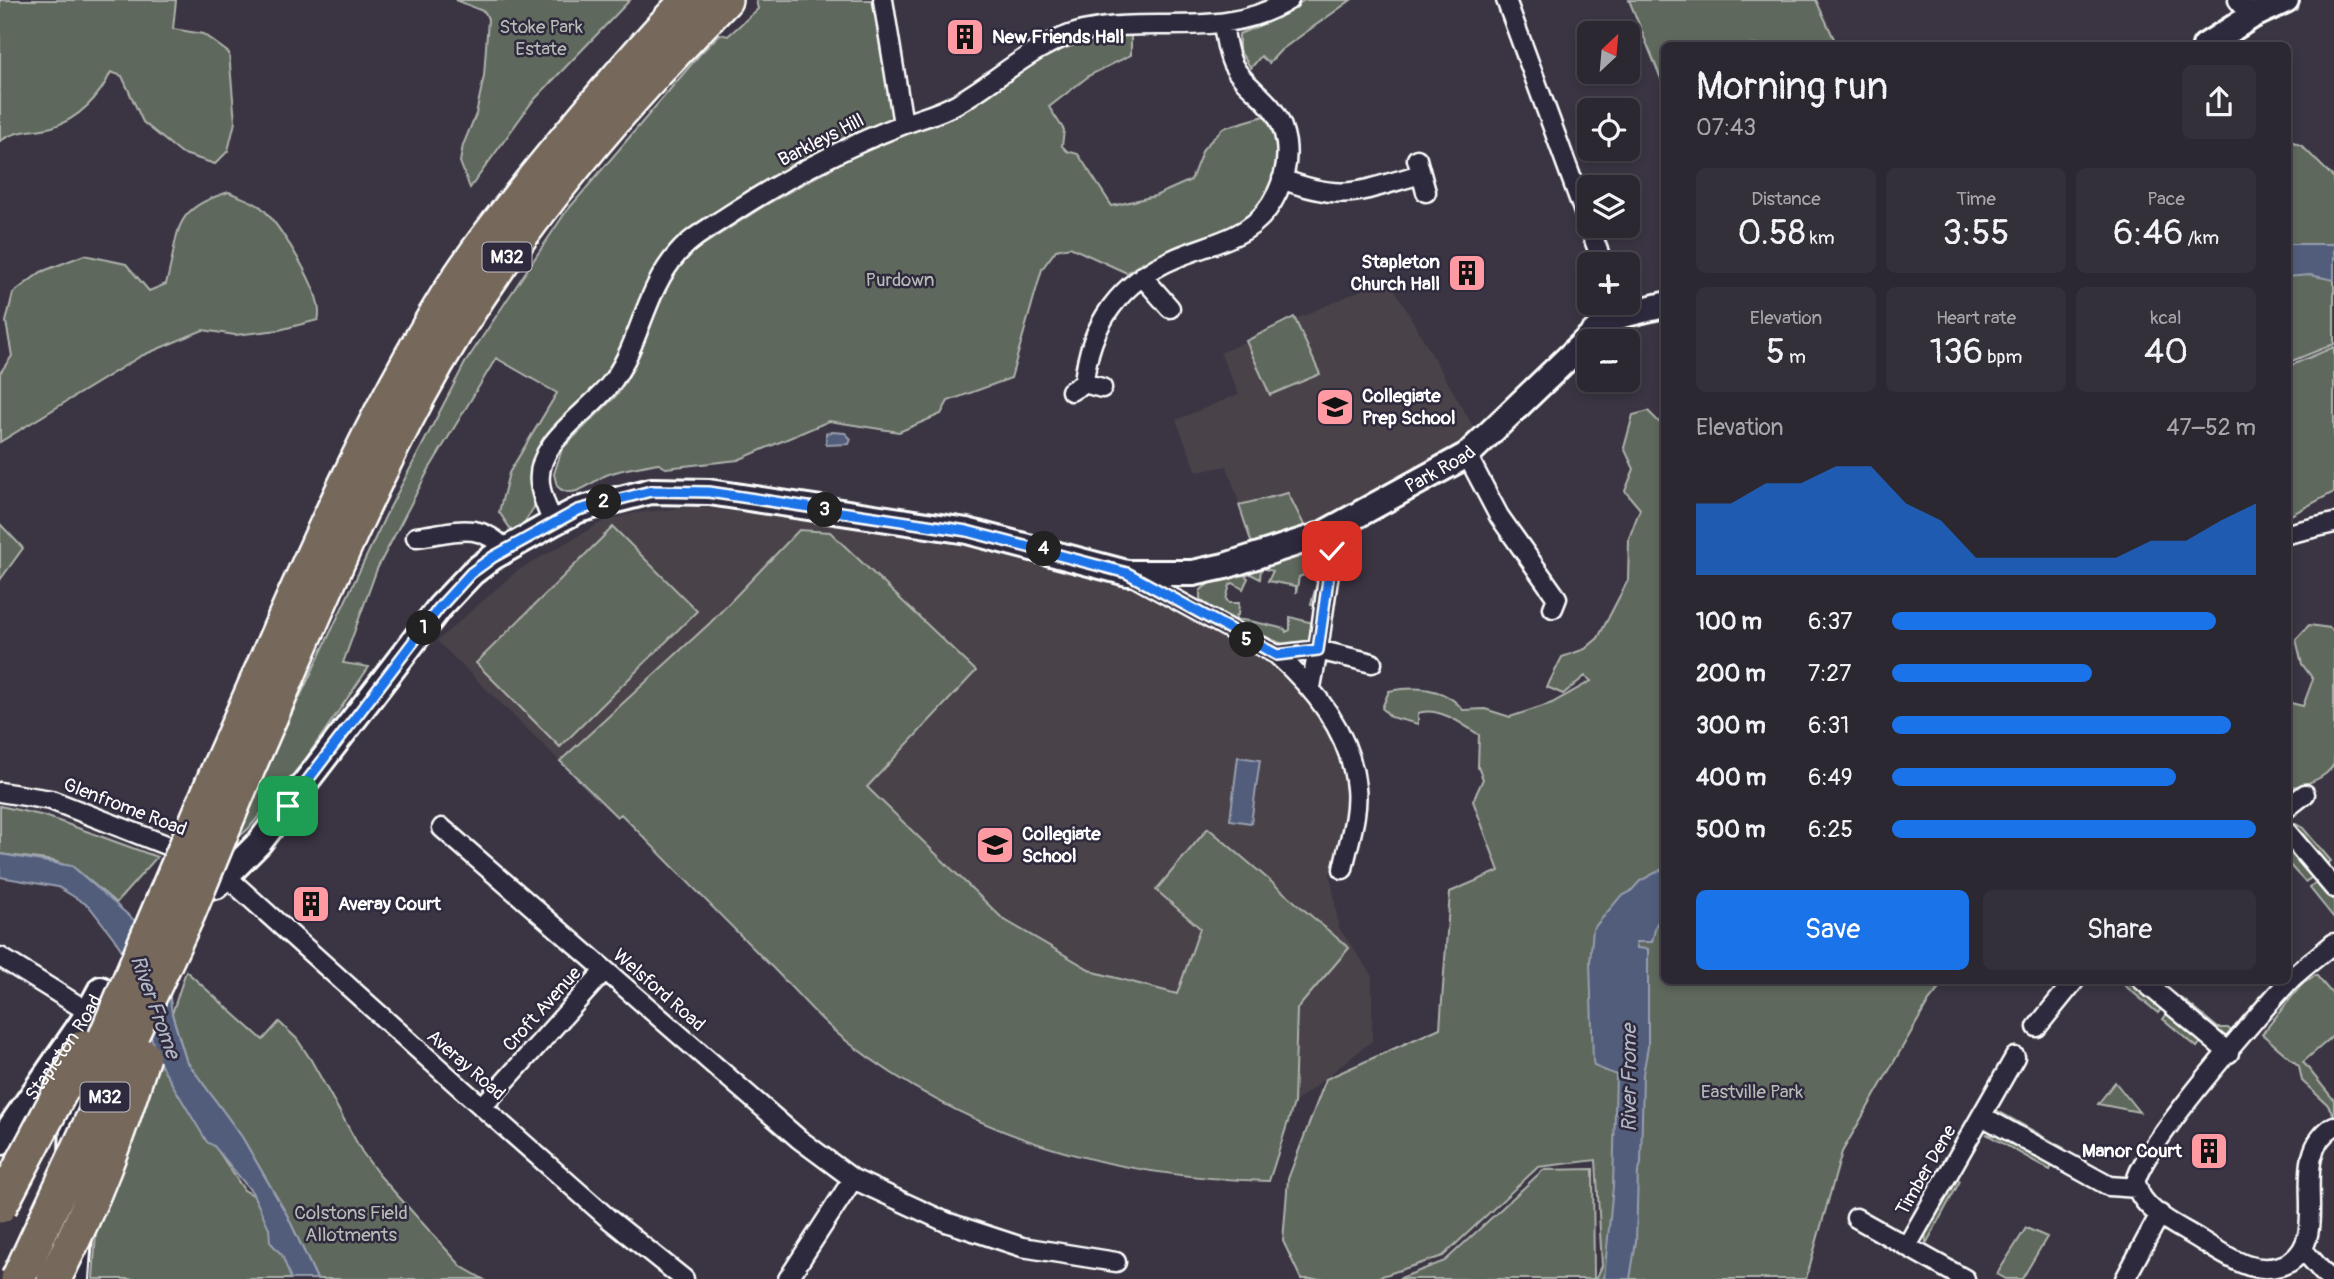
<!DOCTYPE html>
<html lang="en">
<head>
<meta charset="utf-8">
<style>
	:root { --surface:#2c2832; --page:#34303a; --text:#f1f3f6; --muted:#a6a6ac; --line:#48444d; --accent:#1a73e8 }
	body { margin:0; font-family:Pangolin,sans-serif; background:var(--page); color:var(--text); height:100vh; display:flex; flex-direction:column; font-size:26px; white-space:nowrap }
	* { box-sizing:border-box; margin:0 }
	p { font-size:23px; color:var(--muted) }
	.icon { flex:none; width:38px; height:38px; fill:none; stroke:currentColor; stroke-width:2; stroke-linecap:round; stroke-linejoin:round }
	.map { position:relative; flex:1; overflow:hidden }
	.details { position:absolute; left:1661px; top:42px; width:630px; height:942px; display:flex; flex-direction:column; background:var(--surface); border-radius:10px; box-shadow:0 4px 10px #0003,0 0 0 2px var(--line) }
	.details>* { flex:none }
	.needle { width:46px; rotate:26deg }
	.controls { position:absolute; left:1577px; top:21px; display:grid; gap:14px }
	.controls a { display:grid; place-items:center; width:63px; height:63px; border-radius:10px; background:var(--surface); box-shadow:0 4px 10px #0003,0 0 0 2px var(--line); font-size:35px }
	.pin { position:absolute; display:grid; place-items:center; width:60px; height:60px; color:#fff; margin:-30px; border-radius:14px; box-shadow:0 4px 10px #0006 }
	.km { position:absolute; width:35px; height:35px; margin:-18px; border-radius:50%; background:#222; color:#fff; font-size:19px; line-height:35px; text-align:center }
	.round { display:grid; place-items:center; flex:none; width:74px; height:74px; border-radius:10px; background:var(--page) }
	.overview { display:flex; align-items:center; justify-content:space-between; height:119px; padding:0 35px }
	h1 { font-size:38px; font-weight:600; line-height:52px }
	.metrics { display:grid; grid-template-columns:repeat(3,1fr); gap:10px; height:119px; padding:7px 35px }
	.metrics div { display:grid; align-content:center; border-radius:10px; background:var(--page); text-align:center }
	.metrics b { font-size:35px; font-weight:600 }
	.metrics small { font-size:19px; font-weight:400 }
	.metrics p { font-size:19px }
	.chart { height:196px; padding:14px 35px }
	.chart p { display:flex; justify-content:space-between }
	.chart svg { width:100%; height:126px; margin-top:7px; fill:var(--accent); opacity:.7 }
	.button { display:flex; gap:14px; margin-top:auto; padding:14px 35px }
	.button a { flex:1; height:80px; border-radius:10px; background:var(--accent); color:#fff; font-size:28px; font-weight:600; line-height:80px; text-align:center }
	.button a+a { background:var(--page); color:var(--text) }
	ul { padding:0 35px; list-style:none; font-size:23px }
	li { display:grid; grid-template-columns:112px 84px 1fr; align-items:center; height:52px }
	li i { height:18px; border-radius:9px; background:var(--accent) }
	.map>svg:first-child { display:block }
</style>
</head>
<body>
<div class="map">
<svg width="2334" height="1279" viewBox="0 0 2334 1279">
	<rect width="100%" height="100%" fill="#3b3543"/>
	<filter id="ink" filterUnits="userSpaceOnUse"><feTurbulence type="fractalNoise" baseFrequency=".0143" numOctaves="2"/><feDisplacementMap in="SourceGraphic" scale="14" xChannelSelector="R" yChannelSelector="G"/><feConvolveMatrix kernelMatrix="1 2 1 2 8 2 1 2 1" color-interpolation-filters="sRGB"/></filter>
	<g filter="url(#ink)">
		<!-- built -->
		<path fill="#4a424a" d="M1388 278 1477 433 1467 447 1339 524 1254 550 1227 466 1197 472 1176 420 1239 394 1220 353Z
			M695 507 799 519 984 550 1123 585 1272 662 1313 698 1332 728 1350 804 1330 873 1339 928 1372 975V1041L1294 1103 1269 1181 1221 1180 1061 1153 987 1126 913 1088 836 1032 621 814 617 817 437 641 517 571 604 521 635 513Z"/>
		<!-- green -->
		<path fill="#5e675b" stroke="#aeb3ad" stroke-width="2" d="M0 0H176L173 29 203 34 229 53 235 122 228 151 215 164 181 153 143 122 122 76 111 72C100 96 79 119 52 127 33 132 17 129 0 141Z
			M456 0H630L532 102 470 188 460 162 463 145 476 114 484 76 488 19 485 12Z
			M756 0H873L893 111 890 120 695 230 609 375 575 411 533 509 524 523 512 531 499 512 509 473 557 393 496 358 428 471 377 569 343 663 369 667 304 761 249 828 237 839 263 775 385 517 465 363 565 213 700 54 720 34 728 36 758 9Z
			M1305 0H1351L1281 50 1269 63 1261 56 1251 68 1239 50V34L1270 21Z
			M1629 0H1816L1837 45 1664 46V86Z
			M1131 34V55L1090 75 1049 107 1064 130 1062 146 1067 151 1078 154 1112 206 1155 196 1191 180 1203 149 1223 128 1268 115C1278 131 1279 148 1277 167 1270 235 1192 236 1145 265L1143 262 1127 273 1070 247 1056 250 1042 269 1011 378 948 401 941 414 899 432 829 421 738 460 666 468 657 463C641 467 616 469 602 477 590 484 571 501 557 486L554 474 562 449 618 394 633 369 665 288 676 270 694 251 764 206 850 158 949 116 1023 65 1071 44Z
			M2287 139 2302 146 2334 178V344L2287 363Z
			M229 192C239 197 255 201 263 209 281 227 326 296 318 320L279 330 235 335 203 330 141 356 0 442V373L12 356 6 322 13 293 41 272 84 255 126 264 149 291 166 284C181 232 168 210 229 192Z
			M1294 317 1320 374 1270 395 1246 341Z
			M2334 347V492L2287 517V367Z
			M1648 411 1664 427V980H1946L1929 1001 1842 1152 1806 1279H1596L1602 1266 1596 1160 1538 1167 1443 1256 1373 1279H1301L1283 1241 1288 1179 1326 1079 1440 1028 1450 892 1499 871 1473 801 1483 779 1478 767 1479 735C1463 724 1438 706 1418 713V724L1391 717 1382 708 1389 691C1416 686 1445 687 1463 710L1485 709 1510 717 1552 703 1591 681 1585 676 1563 694 1547 687 1562 657 1585 649 1598 638 1628 580 1629 538 1640 509 1625 491 1634 469 1624 448 1633 415Z
			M1288 493 1308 533 1254 550 1239 505Z
			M0 524 23 548 0 580Z
			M613 527 697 611 560 747 476 663Z
			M799 530 830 532 976 671 867 787 1003 919 1094 972 1177 994 1200 928 1156 890 1208 828 1349 948 1297 1009 1294 1103 1269 1181C1113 1178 974 1139 849 1043 820 1021 796 991 770 965 720 915 671 865 621 814L617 817 560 761 710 623Z
			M1320 552 1325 557 1317 606 1311 604 1317 583 1312 575 1306 574 1299 577 1296 593V586L1268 581 1273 571 1261 568 1260 579 1249 573 1245 576 1248 578 1243 589 1233 583 1230 585 1226 599 1229 603H1239L1238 615 1235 616 1237 620C1242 618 1276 627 1285 629L1286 632 1290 630V617L1313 623 1317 640C1311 642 1302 647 1296 647 1279 646 1212 612 1200 599V591C1223 567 1287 556 1320 552Z
			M2309 625 2330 628 2334 633V764C2325 780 2304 785 2287 788V702L2303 706 2313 679 2302 664 2296 639Z
			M0 806 45 816 157 857 116 903 77 870 54 861 0 854Z
			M2296 824 2303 828 2331 861 2324 867 2299 836Z
			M2287 845 2314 876 2305 882 2287 862Z
			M2318 881 2334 901V918L2310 888Z
			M186 971 263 1040 279 1022 297 1039 311 1060 362 1152 380 1176 462 1267 483 1279H317L287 1215 242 1137 186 1060 172 1014Z
			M2316 975 2334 996V1035L2303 1062 2334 1100V1115L2327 1104 2302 1081 2299 1066 2262 1034 2303 983Z
			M2118 980H2126L2161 1009 2158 1013Z
			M2183 999 2218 1028H2228L2236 1035 2221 1038 2178 1004Z
			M2167 1014 2201 1042 2197 1047 2163 1019Z
			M153 1052 244 1190 253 1195 302 1279H93L96 1232Z
			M2115 1082 2139 1112 2098 1104Z
			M1998 1111 2064 1148 2060 1154 2001 1118Z
			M1986 1134 2001 1136 2053 1164 2050 1170Z
			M1593 1169 1594 1279H1398L1445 1261 1543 1170Z
			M1952 1177 1960 1181 1926 1244 1925 1230Z
			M2026 1228 2047 1237 2022 1279H2006L1997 1274Z"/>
		<!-- water -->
		<path fill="#515d7a" stroke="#979eaf" stroke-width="2" d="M2287 244H2334V280L2310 275 2287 277Z
			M832 432 845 433 851 439 849 444 826 445V433Z
			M1238 757 1260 760 1251 823 1230 820Z
			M0 854 72 866 142 927 169 991 172 1014 186 1060 242 1137 287 1215 317 1279H291L282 1255 270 1242 269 1228 252 1192 214 1146 207 1142 159 1062 125 955 113 937 89 906 58 887 0 877Z
			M1664 868V913L1656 925 1652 942H1636L1637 948 1648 949V1047L1643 1074 1641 1164 1638 1172 1636 1242 1630 1279H1604L1613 1186 1616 1075 1594 1066 1593 1061 1590 962 1593 929 1620 897 1630 892 1640 881Z"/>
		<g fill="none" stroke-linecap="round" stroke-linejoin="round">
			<defs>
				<path id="street" d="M883 0 903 124
					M1506 0 1603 264
					M2238 0 2252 16
					M1417 159 1426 192
					M1282 179C1344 203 1360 191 1421 174
					M1142 276 1170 308
					M1084 383C1089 324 1121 281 1176 258 1198 248 1224 243 1245 230 1273 213 1290 175 1286 143 1279 98 1249 95 1233 65 1227 53 1225 37 1223 24
					M1071 391 1084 383 1102 388
					M1467 455 1499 516 1557 598 1553 608
					M553 523C548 510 541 497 540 483 535 440 593 411 614 379 641 340 645 290 678 253 692 237 711 227 729 215 783 180 841 148 902 125 920 118 939 114 956 104 999 80 1034 43 1083 31 1154 15 1222 41 1289 0
					M2287 534 2334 523
					M416 537C453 533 477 519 506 550
					M1127 573 1277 655 1318 650 1332 551
					M1277 655C1315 689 1351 735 1356 788 1359 814 1348 844 1343 869
					M1311 687 1318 650 1372 663
					M0 792 51 800 189 854
					M2287 808 2305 794
					M442 828 799 1139 853 1179 946 1222 1022 1247 1116 1262
					M2287 832 2334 888
					M227 877 462 1089 609 1219 684 1279
					M2334 943C2321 954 2306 965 2293 977 2269 1001 2133 1158 2136 1183 2141 1212 2181 1227 2202 1241 2230 1258 2257 1279 2290 1262 2334 1232 2284 1157 2334 1126
					M0 957 87 1011
					M2142 980 2229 1053
					M2037 1027 2075 980
					M482 1107 605 970
					M1982 1116 2109 1186 2138 1188
					M1856 1218 1965 1279
					M1907 1246 2015 1057
					M2304 1251 2329 1279
					M788 1279 853 1179
					M2125 1279 2160 1214"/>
				<g id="secondary">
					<path d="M2205 46 2252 16 2286 0"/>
					<path id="s1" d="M216 886 259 843 439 608 472 573 493 557 553 523 578 510 651 491 709 492 967 531 1127 573H1193L1225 566 1321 535 1467 455 1600 327 1622 315 1664 305"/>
					<path id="s2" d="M0 1142 84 1020 101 989"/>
					<path d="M72 1158 74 1079 84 1020"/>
					<path d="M76 1279 79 1236"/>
				</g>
				<path id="highway" d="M221 763C291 605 356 443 447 296 477 248 513 204 549 160 594 105 639 51 688 0
					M246 773C301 648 353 518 418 397 497 250 608 119 725 0"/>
			</defs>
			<!-- street casing -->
			<use href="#street" stroke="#fff" stroke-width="23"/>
			<!-- secondary casing -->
			<use href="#secondary" stroke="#fff" stroke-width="30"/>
			<!-- highway casing -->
			<use href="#highway" stroke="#fff" stroke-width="38"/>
			<!-- street -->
			<use href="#street" stroke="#2f2a3d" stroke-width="18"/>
			<!-- secondary -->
			<use href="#secondary" stroke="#2f2a3d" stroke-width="24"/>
			<!-- highway -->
			<use href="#highway" stroke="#76695c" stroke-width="33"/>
			<defs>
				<path id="highway-bridge" d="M86 1083 221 763
					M0 1206 84 1047
					M18 1279 188 914 246 773
					M54 1279C93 1203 118 1137 143 1056"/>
			</defs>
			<!-- highway-bridge casing -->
			<use href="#highway-bridge" stroke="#fff" stroke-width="38" stroke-linecap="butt"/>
			<!-- highway-bridge -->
			<use href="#highway-bridge" stroke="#76695c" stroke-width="33"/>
		</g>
	</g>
	<g fill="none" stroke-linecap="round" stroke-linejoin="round" filter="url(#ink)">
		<defs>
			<path id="route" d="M288 806 439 608 471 573 493 557 578 510 651 491 709 492 967 531 1127 573 1277 655 1318 650 1332 551"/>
		</defs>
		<!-- route casing -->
		<use href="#route" stroke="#fff" stroke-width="14"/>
		<!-- route -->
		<use href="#route" stroke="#1a73e8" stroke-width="9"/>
	</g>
	<!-- icons -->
	<defs>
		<symbol id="building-square" viewBox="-11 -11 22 22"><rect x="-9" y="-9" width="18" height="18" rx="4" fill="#ff9aa2" stroke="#2f2a3d"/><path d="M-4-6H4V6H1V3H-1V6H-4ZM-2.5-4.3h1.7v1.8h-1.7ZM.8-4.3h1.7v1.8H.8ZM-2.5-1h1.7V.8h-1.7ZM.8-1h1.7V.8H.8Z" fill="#111"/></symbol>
		<symbol id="school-square" viewBox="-11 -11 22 22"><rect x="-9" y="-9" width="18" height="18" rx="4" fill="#ff9aa2" stroke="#2f2a3d"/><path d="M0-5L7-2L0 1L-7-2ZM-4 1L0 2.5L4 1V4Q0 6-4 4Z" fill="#111"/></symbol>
	</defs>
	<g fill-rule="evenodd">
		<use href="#building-square" x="943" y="15" width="44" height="44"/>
		<use href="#building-square" x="1445" y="251" width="44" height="44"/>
		<use href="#school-square" x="1313" y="385" width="44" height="44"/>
		<use href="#school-square" x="973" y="823" width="44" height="44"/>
		<use href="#building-square" x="289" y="882" width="44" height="44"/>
		<use href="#building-square" x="2187" y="1129" width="44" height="44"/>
	</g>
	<g text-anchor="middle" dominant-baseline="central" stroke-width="5" stroke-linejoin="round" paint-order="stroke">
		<!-- shield labels -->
		<g fill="#2f2a3d" stroke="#c1bfc5" stroke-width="2">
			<rect x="482.5" y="242.5" width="49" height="29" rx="5"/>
			<rect x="80.5" y="1082.5" width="49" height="29" rx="5"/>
		</g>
		<g font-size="18" font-weight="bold" fill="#fff">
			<text x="507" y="257">M32</text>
			<text x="105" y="1097">M32</text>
		</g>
		<!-- park labels -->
		<g font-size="19" fill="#b7bbb5" stroke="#2f2a3d">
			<text x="541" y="27">Stoke Park<tspan x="541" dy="22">Estate</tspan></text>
			<text x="900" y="280">Purdown</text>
			<text x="1752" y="1092">Eastville Park</text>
			<text x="351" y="1213">Colstons Field<tspan x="351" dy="22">Allotments</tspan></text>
		</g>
		<!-- poi labels -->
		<g font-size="19" font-weight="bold" fill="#fff" stroke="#2f2a3d" text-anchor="start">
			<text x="992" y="37">New Friends Hall</text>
			<text x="1440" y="262" text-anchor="end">Stapleton<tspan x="1440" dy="22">Church Hall</tspan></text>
			<text x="1362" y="396">Collegiate<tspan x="1362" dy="22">Prep School</tspan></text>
			<text x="1022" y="834">Collegiate<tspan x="1022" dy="22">School</tspan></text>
			<text x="338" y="904">Averay Court</text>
			<text x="2182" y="1151" text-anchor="end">Manor Court</text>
		</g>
		<!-- street labels -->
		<g font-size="19" fill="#fff" stroke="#2f2a3d">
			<text transform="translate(821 140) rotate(-27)">Barkleys Hill</text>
			<text stroke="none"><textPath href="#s1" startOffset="1424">Park Road</textPath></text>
			<text transform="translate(125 807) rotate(21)">Glenfrome Road</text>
			<text transform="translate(659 990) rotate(41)">Welsford Road</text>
			<text transform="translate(542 1009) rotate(-48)">Croft Avenue</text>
			<text stroke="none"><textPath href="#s2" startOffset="114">Stapleton Road</textPath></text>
			<text transform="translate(466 1065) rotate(41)">Averay Road</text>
			<text transform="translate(1926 1170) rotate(-60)">Timber Dene</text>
		</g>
		<!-- water labels -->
		<g font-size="21" font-style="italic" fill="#b1b6c3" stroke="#2f2a3d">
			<text transform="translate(155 1007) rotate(70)">River Frome</text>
			<text transform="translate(1629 1078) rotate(-90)">River Frome</text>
		</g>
	</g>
</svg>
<div class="controls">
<a><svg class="needle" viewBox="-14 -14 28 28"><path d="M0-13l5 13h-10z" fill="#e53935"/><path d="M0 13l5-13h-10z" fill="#a6a6ac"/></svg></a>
<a><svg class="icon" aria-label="locate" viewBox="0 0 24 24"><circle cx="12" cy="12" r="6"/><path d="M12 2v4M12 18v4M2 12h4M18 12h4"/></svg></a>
<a><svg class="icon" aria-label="layers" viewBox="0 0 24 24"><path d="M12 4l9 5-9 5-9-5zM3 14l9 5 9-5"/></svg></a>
<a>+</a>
<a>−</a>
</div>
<div class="pin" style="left:288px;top:806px;background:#1e9e55"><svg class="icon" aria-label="arrive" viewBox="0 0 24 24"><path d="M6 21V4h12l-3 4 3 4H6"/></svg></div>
<div class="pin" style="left:1332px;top:551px;background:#d93025"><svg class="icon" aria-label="check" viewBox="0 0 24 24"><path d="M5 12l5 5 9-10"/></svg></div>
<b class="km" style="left:424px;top:628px">1</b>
<b class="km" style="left:604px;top:502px">2</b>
<b class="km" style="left:825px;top:510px">3</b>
<b class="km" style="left:1044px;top:549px">4</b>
<b class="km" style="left:1247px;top:640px">5</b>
<section class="details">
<div class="overview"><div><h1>Morning run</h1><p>07:43</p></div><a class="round"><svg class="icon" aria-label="share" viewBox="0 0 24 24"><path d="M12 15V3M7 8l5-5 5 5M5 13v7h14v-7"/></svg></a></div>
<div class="metrics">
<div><p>Distance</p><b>0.58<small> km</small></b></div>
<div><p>Time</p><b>3:55</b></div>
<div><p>Pace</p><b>6:46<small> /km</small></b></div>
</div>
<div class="metrics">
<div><p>Elevation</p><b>5<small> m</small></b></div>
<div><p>Heart rate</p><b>136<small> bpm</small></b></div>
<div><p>kcal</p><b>40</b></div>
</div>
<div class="chart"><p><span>Elevation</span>47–52 m</p>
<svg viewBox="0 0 160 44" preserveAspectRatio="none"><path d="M0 44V19L10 19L20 12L30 12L40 6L50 6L60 19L70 25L80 38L90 38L100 38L110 38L120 38L130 32L140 32L150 25L160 19V44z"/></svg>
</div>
<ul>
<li><b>100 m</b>6:37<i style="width:89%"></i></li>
<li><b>200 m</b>7:27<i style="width:55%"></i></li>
<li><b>300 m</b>6:31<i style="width:93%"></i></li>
<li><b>400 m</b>6:49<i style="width:78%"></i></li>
<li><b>500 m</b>6:25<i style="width:100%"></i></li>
</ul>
<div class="button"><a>Save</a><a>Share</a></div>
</section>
</div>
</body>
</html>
